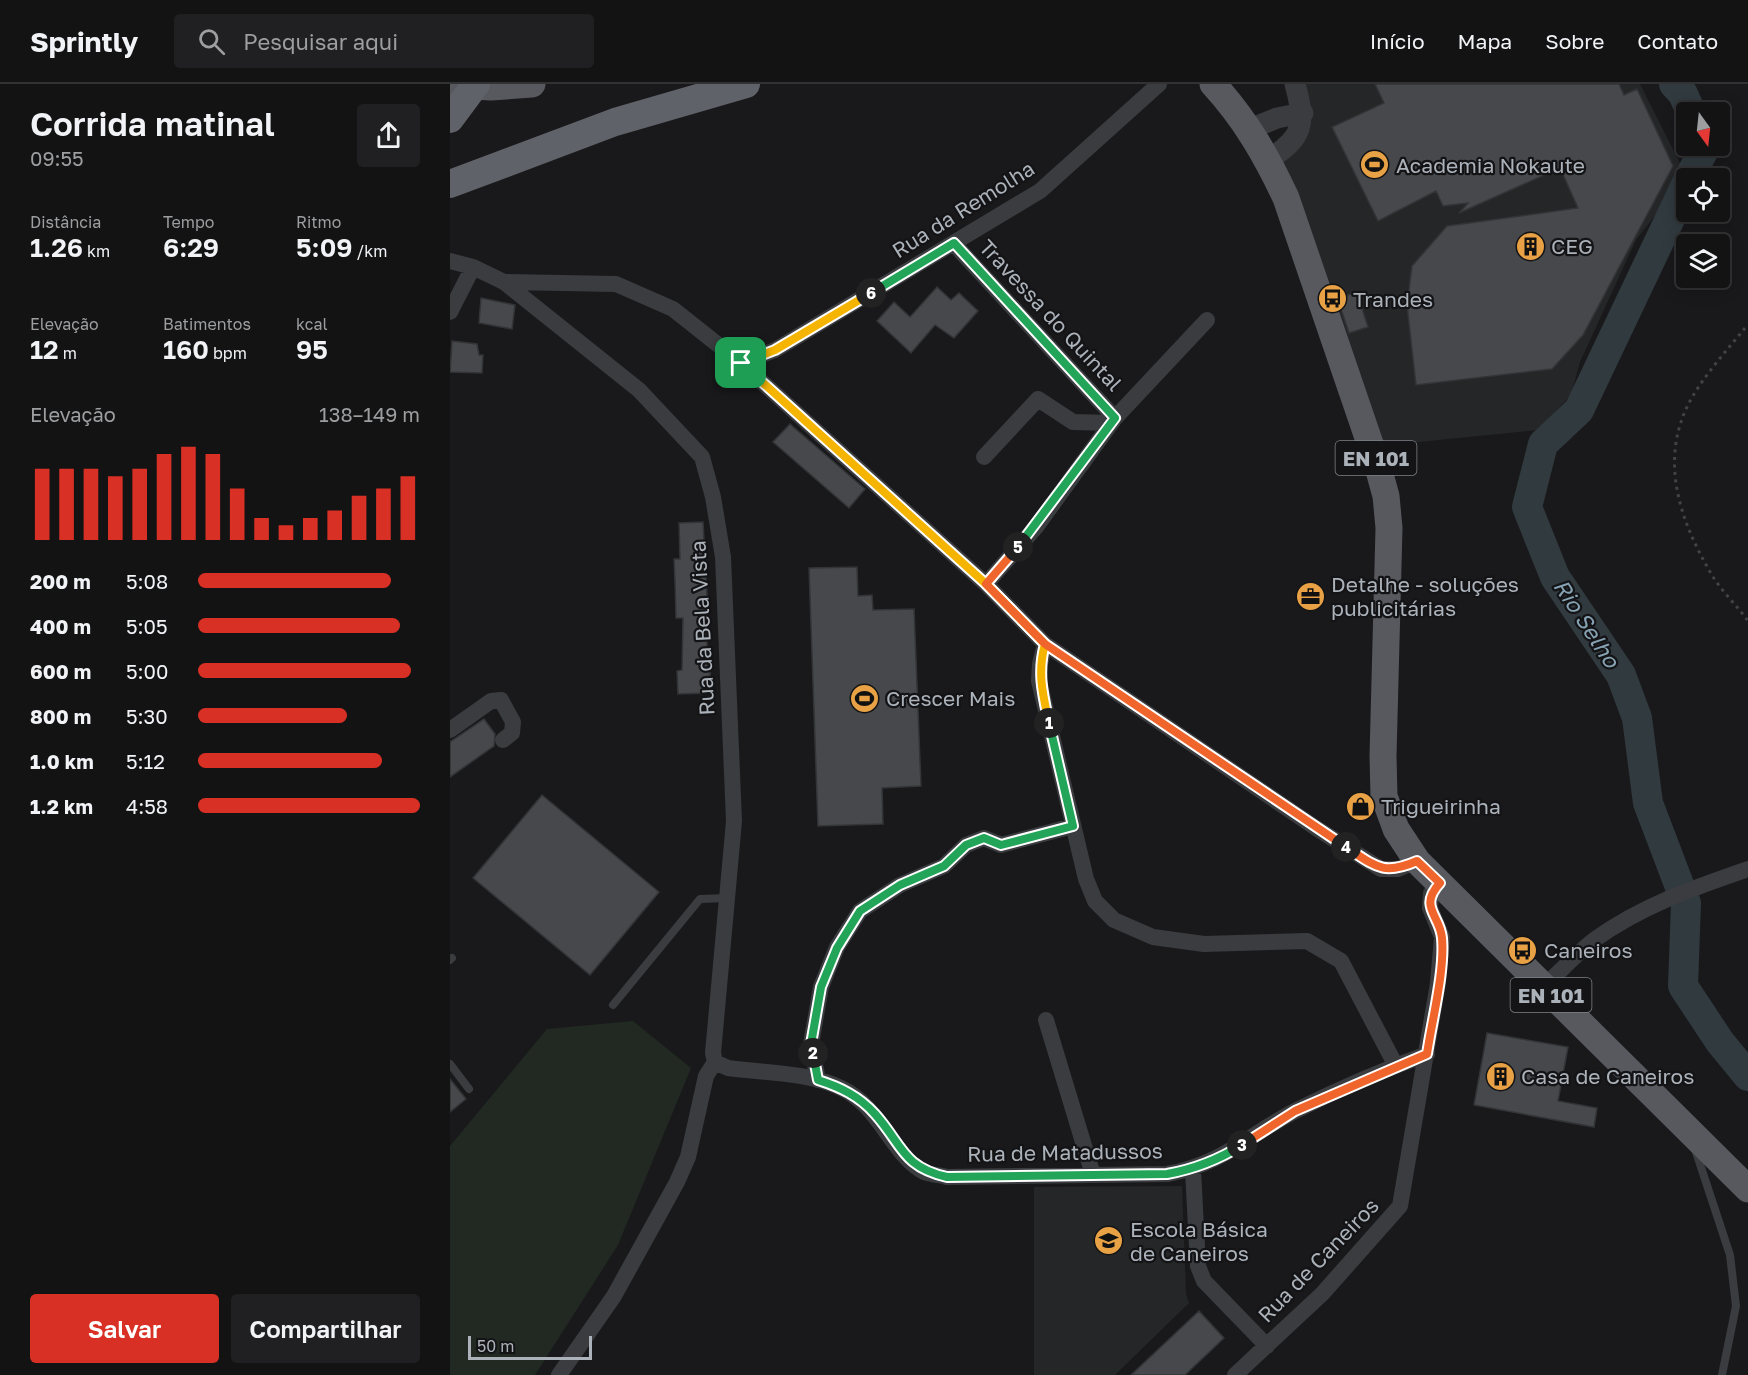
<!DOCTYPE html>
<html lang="pt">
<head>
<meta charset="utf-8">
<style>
	:root { --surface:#131314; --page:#202022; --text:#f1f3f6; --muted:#9d9ea0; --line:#323234; --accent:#d93025 }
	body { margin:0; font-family:"Golos Text",sans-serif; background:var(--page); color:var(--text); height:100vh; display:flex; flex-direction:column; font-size:22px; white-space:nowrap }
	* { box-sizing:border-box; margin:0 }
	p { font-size:20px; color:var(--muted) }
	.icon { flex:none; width:33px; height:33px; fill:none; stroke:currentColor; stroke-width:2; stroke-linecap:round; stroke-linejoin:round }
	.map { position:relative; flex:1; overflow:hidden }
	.side { display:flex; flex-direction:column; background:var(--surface); width:450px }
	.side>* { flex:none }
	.needle { width:39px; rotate:165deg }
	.fabs { position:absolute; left:1226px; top:18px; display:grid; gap:12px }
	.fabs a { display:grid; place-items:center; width:54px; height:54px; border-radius:6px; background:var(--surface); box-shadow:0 3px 15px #0003,0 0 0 2px var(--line); font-size:30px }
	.scale { position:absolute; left:18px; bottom:15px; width:124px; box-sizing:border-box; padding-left:6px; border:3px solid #acb2ba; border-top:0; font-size:16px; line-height:21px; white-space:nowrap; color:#acb2ba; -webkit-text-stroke:4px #141416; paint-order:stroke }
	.pin { position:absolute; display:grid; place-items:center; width:51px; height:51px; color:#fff; margin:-26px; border-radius:12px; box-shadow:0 3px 9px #0006 }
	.km { position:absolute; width:30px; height:30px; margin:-15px; border-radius:50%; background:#222; color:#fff; font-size:16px; line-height:30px; text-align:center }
	.round { display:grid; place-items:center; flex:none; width:63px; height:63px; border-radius:6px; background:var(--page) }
	.overview { display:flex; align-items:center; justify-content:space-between; height:102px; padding:0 30px }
	h1 { font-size:33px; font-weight:600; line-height:45px }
	.stats { display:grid; grid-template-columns:repeat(3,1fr); gap:9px; height:102px; padding:6px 30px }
	.stats div { display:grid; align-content:center }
	.stats b { font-size:26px; font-weight:600 }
	.stats small { font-size:16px; font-weight:400 }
	.stats p { font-size:16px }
	.chart { height:168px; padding:12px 30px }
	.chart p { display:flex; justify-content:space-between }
	.chart svg { width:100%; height:108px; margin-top:6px; stroke:var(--accent); stroke-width:6 }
	.button { display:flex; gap:12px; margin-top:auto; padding:12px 30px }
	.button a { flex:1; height:69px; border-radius:6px; background:var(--accent); color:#fff; font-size:24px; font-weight:600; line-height:69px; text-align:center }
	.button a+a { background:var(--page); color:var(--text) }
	ul { padding:0 30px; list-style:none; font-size:20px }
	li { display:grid; grid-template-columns:96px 72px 1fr; align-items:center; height:45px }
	li i { height:15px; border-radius:8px; background:var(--accent) }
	header { display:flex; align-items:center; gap:36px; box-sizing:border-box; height:84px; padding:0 30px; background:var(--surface); border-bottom:2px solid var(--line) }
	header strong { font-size:28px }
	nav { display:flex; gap:33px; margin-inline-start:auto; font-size:21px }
	.search { width:420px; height:54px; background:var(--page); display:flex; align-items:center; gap:15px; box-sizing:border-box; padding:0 21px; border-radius:6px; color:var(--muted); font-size:22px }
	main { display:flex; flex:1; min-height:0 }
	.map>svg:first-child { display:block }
</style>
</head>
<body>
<header>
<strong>Sprintly</strong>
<div class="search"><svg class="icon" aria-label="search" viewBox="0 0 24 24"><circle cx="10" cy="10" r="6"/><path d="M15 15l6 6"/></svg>Pesquisar aqui</div>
<nav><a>Início</a><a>Mapa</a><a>Sobre</a><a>Contato</a></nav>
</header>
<main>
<section class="side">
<div class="overview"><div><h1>Corrida matinal</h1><p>09:55</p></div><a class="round"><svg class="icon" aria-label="share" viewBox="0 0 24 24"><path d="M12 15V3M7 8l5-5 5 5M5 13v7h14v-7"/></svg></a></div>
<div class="stats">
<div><p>Distância</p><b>1.26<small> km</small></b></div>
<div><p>Tempo</p><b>6:29</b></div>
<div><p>Ritmo</p><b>5:09<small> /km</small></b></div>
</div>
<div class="stats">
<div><p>Elevação</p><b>12<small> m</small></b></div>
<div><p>Batimentos</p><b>160<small> bpm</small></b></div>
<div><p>kcal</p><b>95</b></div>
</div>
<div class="chart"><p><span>Elevação</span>138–149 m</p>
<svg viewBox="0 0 160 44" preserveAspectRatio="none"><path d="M5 44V15M15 44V15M25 44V15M35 44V18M45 44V15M55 44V9M65 44V6M75 44V9M85 44V23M95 44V35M105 44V38M115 44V35M125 44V32M135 44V26M145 44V23M155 44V18"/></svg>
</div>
<ul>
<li><b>200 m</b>5:08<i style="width:87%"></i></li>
<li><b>400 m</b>5:05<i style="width:91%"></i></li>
<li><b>600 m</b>5:00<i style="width:96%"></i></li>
<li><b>800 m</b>5:30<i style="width:67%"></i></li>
<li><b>1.0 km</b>5:12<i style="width:83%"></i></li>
<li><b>1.2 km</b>4:58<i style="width:100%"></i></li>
</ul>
<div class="button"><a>Salvar</a><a>Compartilhar</a></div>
</section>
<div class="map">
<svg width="1298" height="1291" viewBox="0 0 1298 1291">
	<rect width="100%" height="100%" fill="#19191b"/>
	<!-- built -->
	<path fill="#252628" d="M846 0H1190L1233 85 1222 110 1186 156 1130 278 1121 311 1088 346 949 360 925 368 825 83 837 76 836 65Z
		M732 1102 736 1210 739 1219 665 1291H584V1103Z"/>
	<!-- green -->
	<path fill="#212922" d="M183 937 241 984 168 1161 85 1291H0V1062L97 945Z"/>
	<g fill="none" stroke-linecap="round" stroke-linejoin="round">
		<!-- river -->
		<path stroke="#303a3f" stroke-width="30" d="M1224 0 1233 10 1241 28
			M1239 94 1256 62
			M1236 101 1129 326 1093 360 1077 423 1105 493 1171 591 1187 634 1198 719 1236 819 1233 902 1270 958 1298 992"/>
	</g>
	<!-- building -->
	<path fill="#46484b" stroke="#333437" stroke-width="1.5" d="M925 0H1169L1174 11 1187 5 1223 82 1133 251 1102 285 966 301 957 221 962 182 997 142 1128 124 1110 84 1009 129 1018 119 993 122 986 107 928 137 882 43 934 19Z
		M487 203 501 216 509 209 528 227 504 254 485 241 461 269 427 237 444 218 460 233Z
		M907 209 918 243 899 249 887 213Z
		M31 214 65 221 62 245 29 239Z
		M2 257 27 260 29 271H33L32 289 0 288Z
		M340 340 415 405 399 424 323 358Z
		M253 438 257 511V586H260L261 609 228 610 227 587 232 586 233 534H226L225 498 224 475H230L229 439Z
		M407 483 408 512 422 511 423 526 464 525 471 702 432 704 433 740 368 742 359 484Z
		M34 635 45 650 44 662 0 693V658Z
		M92 711 209 808 140 891 23 794Z
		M1037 949 1118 963 1108 1017 1147 1024 1144 1043 1024 1021Z
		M0 995 16 1015 0 1028Z
		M749 1227 774 1254 735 1291H681Z"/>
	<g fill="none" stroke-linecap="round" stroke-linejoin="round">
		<!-- path -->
		<path stroke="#414347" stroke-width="3" stroke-dasharray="3 4.5" stroke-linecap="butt" d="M1295 244C1274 270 1241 305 1231 338 1214 389 1233 441 1259 486 1269 505 1286 520 1298 537"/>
		<!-- service -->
		<path stroke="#3a3c40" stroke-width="8" d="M0 876 2 874
			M163 921 250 815 277 814
			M0 980 19 1005
			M1245 1065 1280 1171 1286 1222 1272 1291"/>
		<!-- minor -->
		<path stroke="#3a3c40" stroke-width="16" d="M504 160 665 334
			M0 177 23 183 54 198 166 200 223 225 291 279 536 500 595 560 866 744 931 785H948L967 777
			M54 198 189 306 252 373 263 413 273 473 284 737 263 969 265 978
			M0 228 23 183
			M291 279 325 266 590 107 709 0
			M534 373 588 315 623 338 661 339
			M536 500 586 443 665 334 757 236
			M595 560 590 580 589 597 636 795 645 817 664 836 703 853 754 860 857 857 891 877 946 982
			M0 646 41 617 51 616 63 638 62 649 53 656
			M1093 903C1110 888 1126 870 1144 856 1191 822 1243 804 1298 785
			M596 936 643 1091
			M265 978 278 984C314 989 358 988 391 1004 430 1022 442 1071 474 1088 481 1091 490 1091 497 1093L717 1090C774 1080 799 1050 847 1026 889 1005 933 986 977 970
			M368 996 361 960 371 903 387 863 410 827 450 801 494 782 516 761 534 754 551 761 623 742
			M743 1086 748 1182 754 1197 817 1262
			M109 1291 164 1212 227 1098 238 1073 256 992 265 978
			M785 1291 872 1210 950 1122 988 899 992 853 980 824 981 809 990 799"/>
		<!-- tertiary -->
		<path stroke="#3a3c40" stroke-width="21" d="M800 45 827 34 853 29
			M818 76C854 53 856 40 845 0"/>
		<!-- primary -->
		<path stroke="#57595f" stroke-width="27" d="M763 0C795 35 816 71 836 114L928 383 936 412 939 444 933 672 934 712 946 745 967 777 1298 1105
			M0 1 41 3 82 0"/>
		<!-- trunk -->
		<path stroke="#5f6268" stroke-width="28" d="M0 35 26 0
			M0 100 165 38 296 0"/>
	</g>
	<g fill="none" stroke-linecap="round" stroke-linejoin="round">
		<defs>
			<path id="split-1" d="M291 279 536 500 595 560C587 589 593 611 599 639"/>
			<path id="split-2" d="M363 969 361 960 371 903 387 864 410 827 450 801 494 782 516 761 534 754 551 761 623 742 599 639"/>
			<path id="split-3" d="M363 969 368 996C390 1003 409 1012 425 1030 452 1060 452 1083 497 1093L717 1090C745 1085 768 1076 792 1061"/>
			<path id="split-4" d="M792 1061 845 1027 977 970C982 936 995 887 992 854 990 831 968 823 990 799L967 777C933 792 925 782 896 763"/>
			<path id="split-5" d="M568 463 536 500 595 560 896 763"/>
			<path id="split-6" d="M421 209 504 159 665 334 568 463"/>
			<path id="split-7" d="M291 279 325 266 421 209"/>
		</defs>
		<!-- split-1 casing -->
		<use href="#split-1" stroke="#fff" stroke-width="12"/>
		<!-- split-2 casing -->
		<use href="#split-2" stroke="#fff" stroke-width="12"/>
		<!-- split-3 casing -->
		<use href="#split-3" stroke="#fff" stroke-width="12"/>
		<!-- split-4 casing -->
		<use href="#split-4" stroke="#fff" stroke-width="12"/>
		<!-- split-5 casing -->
		<use href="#split-5" stroke="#fff" stroke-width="12"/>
		<!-- split-6 casing -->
		<use href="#split-6" stroke="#fff" stroke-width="12"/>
		<!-- split-7 casing -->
		<use href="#split-7" stroke="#fff" stroke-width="12"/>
		<!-- split-1 -->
		<use href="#split-1" stroke="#f5b400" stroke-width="8"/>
		<!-- split-2 -->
		<use href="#split-2" stroke="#22a559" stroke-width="8"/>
		<!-- split-3 -->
		<use href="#split-3" stroke="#22a559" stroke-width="8"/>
		<!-- split-4 -->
		<use href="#split-4" stroke="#f0652b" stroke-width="8"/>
		<!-- split-5 -->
		<use href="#split-5" stroke="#f0652b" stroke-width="8"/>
		<!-- split-6 -->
		<use href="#split-6" stroke="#22a559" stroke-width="8"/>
		<!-- split-7 -->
		<use href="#split-7" stroke="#f5b400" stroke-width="8"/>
	</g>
	<!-- icons -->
	<defs>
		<symbol id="stadium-disc" viewBox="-11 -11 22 22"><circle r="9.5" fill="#e8a144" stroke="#141416"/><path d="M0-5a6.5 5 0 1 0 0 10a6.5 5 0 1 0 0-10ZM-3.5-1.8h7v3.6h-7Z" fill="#111"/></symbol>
		<symbol id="building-disc" viewBox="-11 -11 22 22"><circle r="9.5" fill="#e8a144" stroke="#141416"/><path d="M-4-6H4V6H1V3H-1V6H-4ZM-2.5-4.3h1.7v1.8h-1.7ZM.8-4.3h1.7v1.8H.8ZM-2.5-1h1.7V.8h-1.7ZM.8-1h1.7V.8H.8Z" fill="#111"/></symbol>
		<symbol id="bus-disc" viewBox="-11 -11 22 22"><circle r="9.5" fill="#e8a144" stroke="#141416"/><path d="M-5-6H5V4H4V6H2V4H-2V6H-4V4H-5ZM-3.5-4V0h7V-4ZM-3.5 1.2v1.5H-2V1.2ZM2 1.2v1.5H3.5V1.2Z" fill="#111"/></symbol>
		<symbol id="office-disc" viewBox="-11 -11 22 22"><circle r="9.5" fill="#e8a144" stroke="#141416"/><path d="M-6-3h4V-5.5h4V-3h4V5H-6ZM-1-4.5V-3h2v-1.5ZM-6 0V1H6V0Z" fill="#111"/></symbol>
		<symbol id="shop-disc" viewBox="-11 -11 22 22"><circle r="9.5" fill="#e8a144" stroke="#141416"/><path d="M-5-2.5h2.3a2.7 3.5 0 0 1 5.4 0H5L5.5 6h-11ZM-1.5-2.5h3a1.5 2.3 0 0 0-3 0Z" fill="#111"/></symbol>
		<symbol id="school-disc" viewBox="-11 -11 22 22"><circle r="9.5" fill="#e8a144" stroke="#141416"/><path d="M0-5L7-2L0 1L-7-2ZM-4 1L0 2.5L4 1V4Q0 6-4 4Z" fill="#111"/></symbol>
	</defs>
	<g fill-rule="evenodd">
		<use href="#stadium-disc" x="908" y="64" width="33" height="33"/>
		<use href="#building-disc" x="1064" y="146" width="33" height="33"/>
		<use href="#bus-disc" x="866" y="198" width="33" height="33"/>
		<use href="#office-disc" x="844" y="496" width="33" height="33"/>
		<use href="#stadium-disc" x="398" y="598" width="33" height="33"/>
		<use href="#shop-disc" x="894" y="706" width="33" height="33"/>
		<use href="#bus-disc" x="1056" y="850" width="33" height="33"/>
		<use href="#building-disc" x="1034" y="976" width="33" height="33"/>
		<use href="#school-disc" x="642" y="1140" width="33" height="33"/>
	</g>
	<g text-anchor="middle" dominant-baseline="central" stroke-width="4.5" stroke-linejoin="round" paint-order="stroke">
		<!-- shield labels -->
		<g fill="#141416" stroke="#7e8389" stroke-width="1.5">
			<rect x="885.5" y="357" width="81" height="34" rx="4.5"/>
			<rect x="1060.5" y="894" width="81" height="34" rx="4.5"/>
		</g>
		<g font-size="20" font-weight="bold" fill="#acb2ba">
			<text x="926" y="374">EN 101</text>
			<text x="1101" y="911">EN 101</text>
		</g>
		<!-- poi labels -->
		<g font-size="21" fill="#acb2ba" stroke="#141416" text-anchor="start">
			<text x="946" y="81">Academia Nokaute</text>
			<text x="1101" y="162">CEG</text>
			<text x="903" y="215">Trandes</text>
			<text x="881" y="500">Detalhe - soluções<tspan x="881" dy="24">publicitárias</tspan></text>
			<text x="436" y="614">Crescer Mais</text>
			<text x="931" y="722">Trigueirinha</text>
			<text x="1094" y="866">Caneiros</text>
			<text x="1071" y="992">Casa de Caneiros</text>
			<text x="680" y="1145">Escola Básica<tspan x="680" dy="24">de Caneiros</tspan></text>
		</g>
		<!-- street labels -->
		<g font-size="21" fill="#acb2ba" stroke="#141416">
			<text transform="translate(513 125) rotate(-32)">Rua da Remolha</text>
			<text transform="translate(601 231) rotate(47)">Travessa do Quintal</text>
			<text transform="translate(252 544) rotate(-93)">Rua da Bela Vista</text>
			<text transform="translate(615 1068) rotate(-1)">Rua de Matadussos</text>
			<text transform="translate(868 1176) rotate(-46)">Rua de Caneiros</text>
		</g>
		<!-- water labels -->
		<g font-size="22" font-style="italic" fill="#86a2b3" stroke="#141416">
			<text transform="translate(1137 539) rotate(57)">Rio Selho</text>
		</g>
	</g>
</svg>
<div class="fabs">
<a><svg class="needle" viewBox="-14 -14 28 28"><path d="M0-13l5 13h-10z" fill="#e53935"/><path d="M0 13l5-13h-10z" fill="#9d9ea0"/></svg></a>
<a><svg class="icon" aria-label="locate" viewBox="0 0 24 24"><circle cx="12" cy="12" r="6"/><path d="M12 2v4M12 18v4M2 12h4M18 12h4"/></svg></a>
<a><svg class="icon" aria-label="layers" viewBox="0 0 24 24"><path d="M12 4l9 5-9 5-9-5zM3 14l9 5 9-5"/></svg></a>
</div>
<div class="scale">50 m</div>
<div class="pin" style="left:291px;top:279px;background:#1e9e55"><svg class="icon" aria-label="arrive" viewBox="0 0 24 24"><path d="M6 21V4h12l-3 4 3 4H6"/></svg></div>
<b class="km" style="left:599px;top:639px">1</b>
<b class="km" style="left:363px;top:969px">2</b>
<b class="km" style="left:792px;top:1061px">3</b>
<b class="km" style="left:896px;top:763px">4</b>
<b class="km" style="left:568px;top:463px">5</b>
<b class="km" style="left:421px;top:209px">6</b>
</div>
</main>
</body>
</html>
